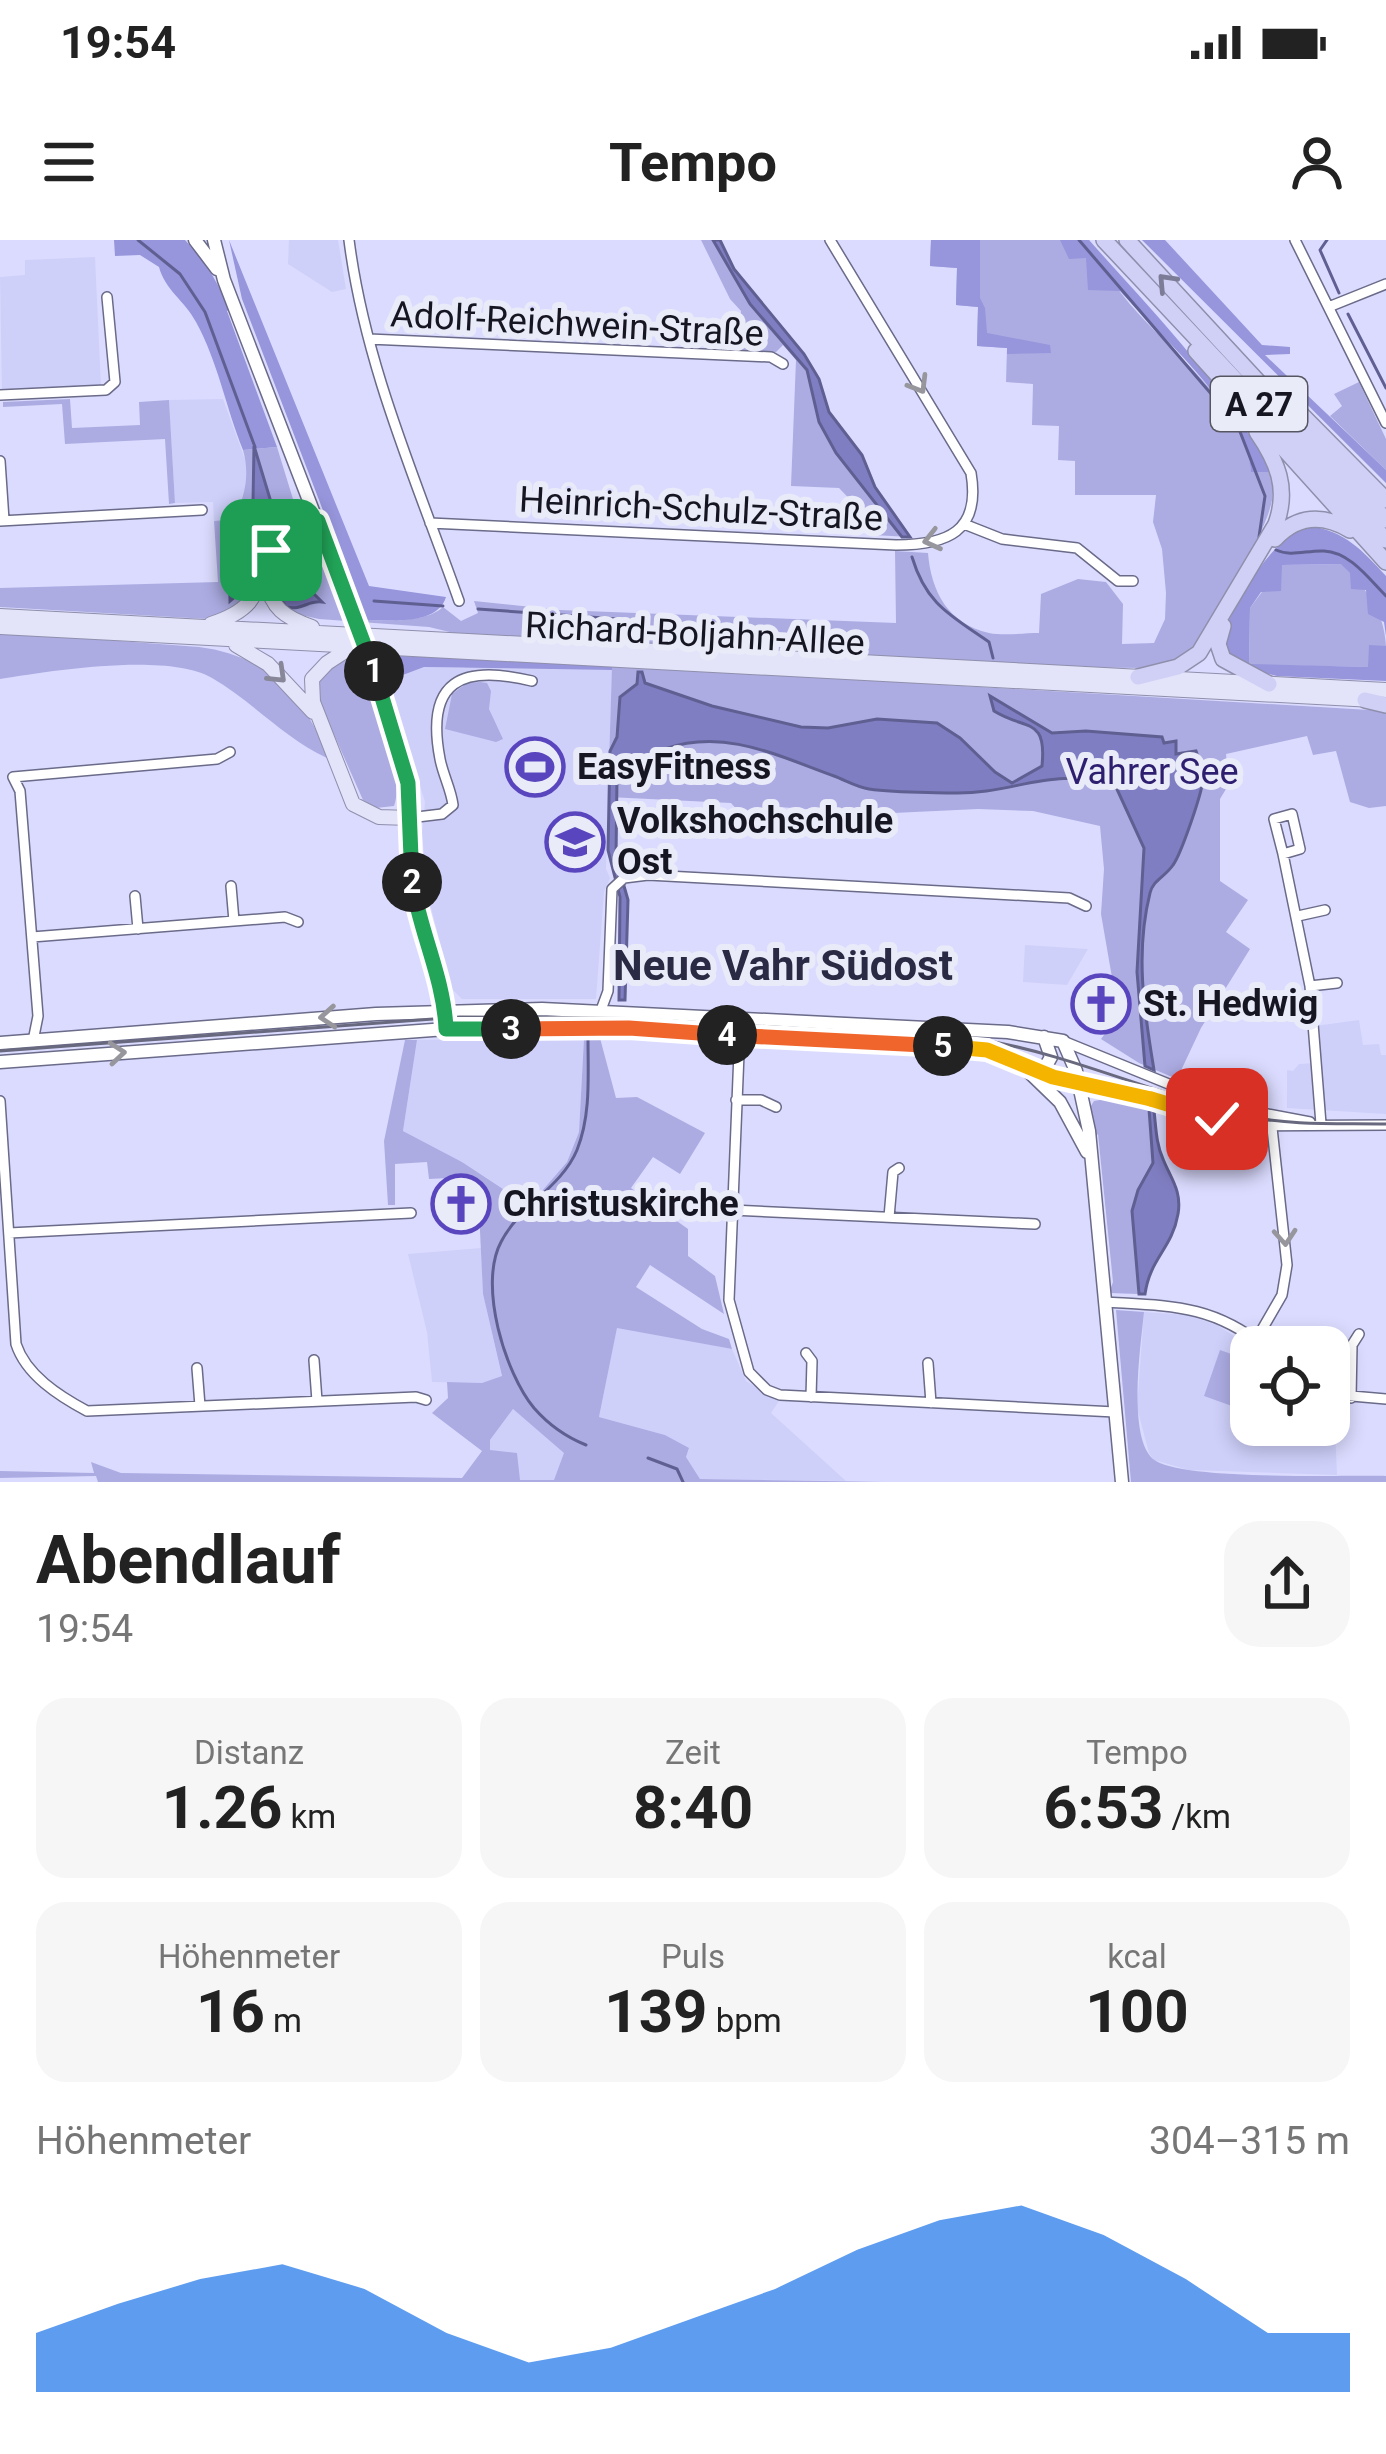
<!DOCTYPE html>
<html lang="de">
<head>
<meta charset="utf-8">
<style>
	:root { --surface:#fff; --page:#f6f6f6; --text:#222; --muted:#767676; --accent:#1a73e8 }
	body { margin:0; font-family:Roboto,sans-serif; background:var(--page); color:var(--text); height:100vh; display:flex; flex-direction:column; font-size:45px; white-space:nowrap }
	* { box-sizing:border-box; margin:0 }
	p { font-size:39px; color:var(--muted) }
	.icon { flex:none; width:66px; height:66px; fill:none; stroke:currentColor; stroke-width:2; stroke-linecap:round; stroke-linejoin:round }
	.map { position:relative; height:1242px; overflow:hidden }
	.sheet { display:flex; flex-direction:column; background:var(--surface); flex:1 }
	.sheet>* { flex:none }
	.fabs { position:absolute; left:1230px; top:1086px; display:grid; gap:24px }
	.fabs a { display:grid; place-items:center; width:120px; height:120px; border-radius:24px; background:var(--surface); box-shadow:0 6px 18px #0003; font-size:60px }
	.pin { position:absolute; display:grid; place-items:center; width:102px; height:102px; color:#fff; margin:-51px; border-radius:24px; box-shadow:0 6px 18px #0006 }
	.km { position:absolute; width:60px; height:60px; margin:-30px; border-radius:50%; background:#222; color:#fff; font-size:33px; line-height:60px; text-align:center }
	.round { display:grid; place-items:center; flex:none; width:126px; height:126px; border-radius:36px; background:var(--page) }
	.overview { display:flex; align-items:center; justify-content:space-between; height:204px; padding:0 36px }
	h1 { font-size:66px; font-weight:700; line-height:90px }
	.stats { display:grid; grid-template-columns:repeat(3,1fr); gap:18px; height:204px; padding:12px 36px }
	.stats div { display:grid; align-content:center; border-radius:30px; background:var(--page); text-align:center }
	.stats b { font-size:60px; font-weight:700 }
	.stats small { font-size:33px; font-weight:400 }
	.stats p { font-size:33px }
	.chart { height:336px; padding:24px 36px }
	.chart p { display:flex; justify-content:space-between }
	.chart svg { width:100%; height:216px; margin-top:12px; fill:var(--accent); opacity:.7 }
	.status { display:flex; justify-content:space-between; align-items:center; height:84px; padding:0 60px; background:var(--surface); direction:ltr }
	.status svg { height:33px; fill:currentColor }
	header { display:flex; justify-content:space-between; align-items:center; height:156px; padding:0 36px; background:var(--surface); font-size:54px; font-weight:700 }
	.map>svg:first-child { display:block }
</style>
</head>
<body>
<div class="status"><b>19:54</b><svg viewBox="0 0 49 12"><path d="M0 12V9h3v3zM5 12V6h3v6zM10 12V3h3v9zM15 12V0h3v12zM26 1h20v11H26zM47 4h2v5h-2z"/></svg></div>
<header><svg class="icon" aria-label="menu" viewBox="0 0 24 24"><path d="M4 6h16M4 12h16M4 18h16"/></svg>Tempo<svg class="icon" aria-label="person" viewBox="0 0 24 24"><circle cx="12" cy="8" r="4"/><path d="M4 21q1-7 8-7t8 7"/></svg></header>
<div class="map">
<svg width="1386" height="1242" viewBox="0 0 1386 1242">
	<rect width="100%" height="100%" fill="#dbdbff"/>
	<!-- built -->
	<path fill="#cfd0fa" d="M289 0H338L346 49 332 52 288 24Z
		M95 17 101 147 2 152 0 37 25 35V20Z
		M223 159 247 225 245 256 234 279 214 281 213 262 175 263 169 160Z
		M470 425 612 430 606 629 610 638 604 652 596 759H462L452 749 428 656 422 593 425 562 387 441 424 427 464 428Z
		M1025 705 1088 709 1067 745 1023 742Z
		M1359 780 1363 805 1379 804 1381 815H1386V874L1287 868V830L1293 831 1299 824 1318 823 1315 786Z
		M584 798 579 892 567 922 530 966 462 922 403 891 417 800Z
		M481 1008 483 1054 502 1137 482 1143 432 1142 427 1092 408 1014Z
		M1144 1072 1187 1075 1217 1085 1251 1107V1185H1329V1165L1334 1166 1337 1235 1189 1230 1154 1220 1149 1213 1137 1168Z
		M617 1087 732 1109 746 1141 779 1161 771 1173 846 1241 700 1239 686 1217 689 1209 665 1195 599 1177Z
		M513 1169 565 1213 555 1240H520L490 1211V1200Z"/>
	<!-- green -->
	<path fill="#acace3" fill-rule="evenodd" d="M701 0H720L734 29 804 114 819 139 829 172 862 215 875 247 910 297 873 295 860 270 839 248 791 246 796 120 783 105 776 112 739 110 741 71 730 59Z
		M931 0H1089C1099 16 1107 34 1118 49 1156 102 1248 164 1251 231L1271 232C1272 241 1274 251 1272 260 1265 299 1208 385 1185 420L1148 428 1026 427 458 394 429 387 319 379 283 371C268 339 262 313 302 297L319 317 344 378C371 380 422 386 443 367L461 381 478 373 474 361 560 370 896 383 895 311 928 313C931 351 948 384 989 393 1004 396 1024 393 1039 393L1041 354 1078 339 1106 342 1123 364 1122 404 1154 403 1165 379 1166 353 1162 309 1153 282 1156 255H1075V221L1058 220 1059 186 1032 185 1033 144 1006 142 1007 108 977 106 978 67 956 65 957 28 930 26Z
		M1359 142 1386 199V230L1330 176 1342 166 1334 154Z
		M70 159 72 188 140 185 139 162 169 160 175 263 169 264 165 199 65 204 62 164 3 167V162Z
		M277 207 293 259 294 283 275 296 249 361 208 379 0 367V348L218 342 214 281 234 279C245 256 250 235 243 210Z
		M1342 324C1366 349 1384 370 1386 406H1370L1369 427 1249 425 1250 368 1282 325Z
		M0 392 199 407C265 415 307 456 327 518 284 498 252 461 212 438 167 412 51 431 0 439Z
		M339 420 360 421C372 453 406 536 394 566L376 568 363 560 317 456 320 433Z
		M612 425 1386 471V566L1369 568 1350 562 1336 511 1313 515 1307 496 1226 514 1229 544 1220 559V641L1248 660 1226 692 1250 709 1201 788 1177 839 1139 823 1101 799 1115 780 1114 749 1101 674 1104 629 1100 586 1033 571 978 569 872 574 779 567 747 581 731 563 608 557Z
		M480 442 487 443 491 451 489 469 503 499 496 502 445 489 452 454 467 443Z
		M584 798H600L616 858 637 857 705 893 680 934 653 917 631 948 688 989V1016L715 1036 724 1074 650 1025 636 1047 702 1089 729 1099 732 1109 617 1088 599 1177 665 1195 689 1208 686 1217 700 1239 884 1242H98L96 1236 0 1238V1231L94 1233 91 1222 121 1233 462 1238 482 1211 432 1173 448 1158 447 1142 482 1143 502 1136 483 1054 478 949 453 947 449 938 429 939 427 922 395 924V965H388L384 901 405 800H417L403 891 462 922 529 966 567 922 579 892ZM513 1169 564 1213 554 1240H520L517 1213 490 1210V1200Z
		M1111 858 1149 869 1153 923 1138 950 1132 971 1138 1054 1109 1053 1113 1042 1098 894 1094 898 1089 869 1094 861Z
		M1116 1070 1144 1072C1141 1104 1127 1196 1153 1219 1179 1241 1345 1235 1386 1236V1242H1131Z
		M1220 1110 1251 1121V1147L1243 1170 1204 1156Z"/>
	<!-- forest -->
	<path fill="#9795db" d="M114 0H185L205 22 231 69 227 71 277 207 243 210C226 168 218 122 196 82 185 61 165 50 159 27L140 15 115 16Z
		M229 0 369 346 446 357C437 386 390 380 365 380L242 59Z
		M931 0H980V58L985 68 987 93 1050 105 1051 113 1007 114V108L977 106 978 67 956 65 957 28 930 26Z
		M1060 0H1089C1153 72 1226 146 1271 232H1251C1249 172 1159 95 1120 51L1088 50 1086 18 1069 19Z
		M1142 0H1165L1262 105 1290 107V114L1265 115 1386 230V243Z
		M1309 286C1345 291 1362 310 1386 336V396L1384 382 1368 374 1366 350 1351 349 1350 333 1341 324 1282 325 1281 351 1261 352 1250 368 1249 424 1368 427 1369 405 1386 406V441L1277 436 1229 424 1221 396C1240 358 1267 301 1309 286Z
		M378 415 612 425V430L424 427 387 441Z"/>
	<!-- water -->
	<path fill="#807ec2" stroke="#605f92" stroke-width="3" d="M713 0H720L734 29 804 114 819 139 829 172 862 215 875 247 910 297H902L836 213 819 182 807 130 750 64Z
		M254 206 274 272 259 277V290L248 307 242 351 230 361 229 296 248 286 246 275 253 262Z
		M297 312 306 323 302 329 313 353 322 362C308 360 302 371 286 367L277 353V329Z
		M638 432H642L645 443 712 466 801 487 828 488 877 479 937 483 960 498 995 532 1012 543 1042 526C1047 476 1026 491 994 471L990 456 1052 493 1086 491 1162 497 1164 503 1176 501V514L1196 511C1199 520 1203 529 1203 538 1203 551 1181 614 1173 625 1165 637 1153 640 1150 653 1135 713 1144 770 1154 830L1145 826 1137 732 1144 608 1116 547C1052 524 1015 555 952 553 925 552 896 553 869 549 857 547 845 540 834 536 778 516 725 488 665 509 649 514 636 519 625 531H618L617 537 616 618 628 660 625 760H619L620 657 608 610 610 511 617 497 620 457 637 444Z
		M1149 869 1154 871C1156 887 1156 904 1163 919 1171 939 1182 951 1178 974 1172 1009 1150 1018 1145 1054H1139L1132 971 1138 950 1153 923Z"/>
	<g fill="none" stroke-linecap="round" stroke-linejoin="round">
		<!-- stream -->
		<path stroke="#605f92" stroke-width="3" d="M138 0 180 34 205 72 255 207
			M1079 0 1237 184 1265 256 1259 297
			M1327 0 1320 10 1339 53
			M1348 74 1386 148
			M1276 310C1291 317 1307 310 1324 311 1350 312 1369 339 1386 356
			M912 317C926 364 950 375 989 402L993 418
			M374 361 443 366
			M478 369 632 380 639 399
			M586 1205C566 1197 548 1184 534 1168 505 1133 478 1045 501 1002 519 966 561 948 577 910 591 875 588 836 588 800
			M648 1218 677 1229 683 1242"/>
		<defs>
			<path id="street" d="M349 0C365 126 417 242 459 361
				M1295 0 1386 183
				M1331 66 1386 44
				M369 99 771 117 783 124
				M0 155 106 150 115 142 107 57
				M0 221 4 280
				M0 281 202 270
				M430 283 896 305C947 305 981 292 971 233L830 0
				M964 284 1002 299 1077 308 1118 341H1133
				M1292 574 1300 609 1283 614 1274 579Z
				M409 578 442 574 453 565C451 549 443 535 440 519 425 441 461 424 532 441
				M1283 614 1310 746 1321 884
				M231 646 234 681
				M135 656 138 689
				M1298 676 1325 670
				M32 697 285 677 298 682
				M1310 746 1337 743
				M601 770 608 751 612 649 624 638 648 635 1069 658 1086 666
				M733 795 739 813 729 1060 749 1132 767 1150 780 1155 1115 1172
				M33 801 38 776 20 551 13 537 217 519 230 512
				M1063 801 1181 849 1247 870 1310 882
				M1079 843 1243 886 1386 885
				M736 860H761L776 867
				M0 861 16 1104C26 1135 59 1156 87 1171L416 1157 426 1160
				M732 970 1035 984
				M889 977 893 932 899 928
				M9 993 411 973
				M1105 1062C1169 1066 1212 1064 1265 1107
				M1256 1100 1282 1055 1287 1025 1272 888
				M806 1113 812 1121 811 1157
				M314 1120 317 1161
				M928 1123 931 1163
				M197 1128 200 1166
				M1329 1154 1386 1159
				M1351 1158 1352 1105 1359 1094"/>
			<path id="secondary" d="M195 0 217 29
				M214 0 224 40 352 372
				M374 430 408 543 410 624 416 664 445 774
				M0 803 376 774 542 769 1008 792 1063 801 1076 831 1089 891 1122 1242
				M0 822 446 789 629 788 970 808C1009 813 1041 836 1079 843
				M1029 832 1060 862 1087 912
				M1042 833 1051 817 1044 797"/>
			<path id="primary" d="M265 339C272 369 284 377 312 387
				M0 376 1386 450
				M211 384C279 362 245 331 282 298 292 290 306 286 318 282
				M0 387 1373 460
				M236 405 268 424 313 472
				M350 408 327 423 312 439 313 462 353 564 379 577 409 578"/>
			<path id="highway" d="M1104 0 1386 300
				M1127 0 1386 280
				M1196 111 1386 322
				M1295 168 1386 260
				M1275 299C1297 275 1323 274 1350 290
				M1223 386 1218 404 1223 419 1269 444
				M1138 437 1178 427 1199 413 1276 284C1289 248 1277 221 1257 192
				M1365 460 1386 465"/>
		</defs>
		<!-- street casing -->
		<use href="#street" stroke="#6a6a89" stroke-width="12"/>
		<!-- secondary casing -->
		<use href="#secondary" stroke="#6a6a89" stroke-width="15"/>
		<!-- primary casing -->
		<use href="#primary" stroke="#8f8fac" stroke-width="16"/>
		<!-- highway casing -->
		<use href="#highway" stroke="#8f8fac" stroke-width="18"/>
		<!-- street -->
		<use href="#street" stroke="#fff" stroke-width="9"/>
		<!-- secondary -->
		<use href="#secondary" stroke="#fff" stroke-width="12"/>
		<!-- primary -->
		<use href="#primary" stroke="#e3e3fa" stroke-width="14"/>
		<!-- highway -->
		<use href="#highway" stroke="#d0d0f7" stroke-width="15"/>
		<!-- tram -->
		<path stroke="#68687e" stroke-width="3" d="M0 811 460 777 621 778 978 799C1070 814 1156 855 1247 876 1292 886 1340 883 1386 884"/>
		<defs>
			<path id="secondary-bridge" d="M352 372 374 430"/>
		</defs>
		<!-- secondary-bridge casing -->
		<use href="#secondary-bridge" stroke="#6a6a89" stroke-width="15" stroke-linecap="butt"/>
		<!-- secondary-bridge -->
		<use href="#secondary-bridge" stroke="#fff" stroke-width="12"/>
	</g>
	<!-- one-way arrows -->
	<defs><path id="oneway-chevron" d="M-2-3.5L2.5 0L-2 3.5" fill="none" stroke-width="1.6" stroke-linecap="round" stroke-linejoin="round" transform="scale(3)"/></defs>
	<use stroke="#7c7c97" href="#oneway-chevron" transform="translate(1166 42) rotate(-133)"/>
	<g stroke="#96969c">
		<use href="#oneway-chevron" transform="translate(919 145) rotate(59)"/>
		<use href="#oneway-chevron" transform="translate(932 300) rotate(166)"/>
		<use href="#oneway-chevron" transform="translate(328 777) rotate(176)"/>
		<use href="#oneway-chevron" transform="translate(117 813) rotate(-5)"/>
		<use href="#oneway-chevron" transform="translate(1285 997) rotate(86)"/>
	</g>
	<use stroke="#878799" href="#oneway-chevron" transform="translate(278 435) rotate(44)"/>
	<g fill="none" stroke-linecap="round" stroke-linejoin="round">
		<defs>
			<path id="split-1" d="M271 310 286 295 318 281 374 431"/>
			<path id="split-2" d="M374 431 408 543 412 642"/>
			<path id="split-3" d="M412 642C420 692 444 739 446 789H511"/>
			<path id="split-4" d="M511 789 629 788 727 795"/>
			<path id="split-5" d="M727 795 943 806"/>
			<path id="split-6" d="M943 806 987 810 1053 837 1151 859"/>
			<path id="split-7" d="M1151 859 1217 879"/>
		</defs>
		<!-- split-1 casing -->
		<use href="#split-1" stroke="#fff" stroke-width="24"/>
		<!-- split-2 casing -->
		<use href="#split-2" stroke="#fff" stroke-width="24"/>
		<!-- split-3 casing -->
		<use href="#split-3" stroke="#fff" stroke-width="24"/>
		<!-- split-4 casing -->
		<use href="#split-4" stroke="#fff" stroke-width="24"/>
		<!-- split-5 casing -->
		<use href="#split-5" stroke="#fff" stroke-width="24"/>
		<!-- split-6 casing -->
		<use href="#split-6" stroke="#fff" stroke-width="24"/>
		<!-- split-7 casing -->
		<use href="#split-7" stroke="#fff" stroke-width="24"/>
		<!-- split-1 -->
		<use href="#split-1" stroke="#22a559" stroke-width="15"/>
		<!-- split-2 -->
		<use href="#split-2" stroke="#22a559" stroke-width="15"/>
		<!-- split-3 -->
		<use href="#split-3" stroke="#22a559" stroke-width="15"/>
		<!-- split-4 -->
		<use href="#split-4" stroke="#f0652b" stroke-width="15"/>
		<!-- split-5 -->
		<use href="#split-5" stroke="#f0652b" stroke-width="15"/>
		<!-- split-6 -->
		<use href="#split-6" stroke="#f5b400" stroke-width="15"/>
		<!-- split-7 -->
		<use href="#split-7" stroke="#f5b400" stroke-width="15"/>
	</g>
	<!-- icons -->
	<defs>
		<symbol id="stadium-ring" viewBox="-11 -11 22 22"><circle r="9.5" fill="#eaebf9" stroke="#5946be" stroke-width="1.5"/><path d="M0-5a6.5 5 0 1 0 0 10a6.5 5 0 1 0 0-10ZM-3.5-1.8h7v3.6h-7Z" fill="#5946be"/></symbol>
		<symbol id="university-ring" viewBox="-11 -11 22 22"><circle r="9.5" fill="#eaebf9" stroke="#5946be" stroke-width="1.5"/><path d="M0-5L7-2L0 1L-7-2ZM-4 1L0 2.5L4 1V4Q0 6-4 4Z" fill="#5946be"/></symbol>
		<symbol id="church-ring" viewBox="-11 -11 22 22"><circle r="9.5" fill="#eaebf9" stroke="#5946be" stroke-width="1.5"/><path d="M-1.2-6h2.4v3.5h3.3v2.4h-3.3V6h-2.4V-.1h-3.3v-2.4h3.3Z" fill="#5946be"/></symbol>
	</defs>
	<g fill-rule="evenodd">
		<use href="#stadium-ring" x="502" y="494" width="66" height="66"/>
		<use href="#university-ring" x="542" y="569" width="66" height="66"/>
		<use href="#church-ring" x="1068" y="731" width="66" height="66"/>
		<use href="#church-ring" x="428" y="931" width="66" height="66"/>
	</g>
	<g text-anchor="middle" dominant-baseline="central" stroke-width="12" stroke-linejoin="round" paint-order="stroke">
		<!-- shield labels -->
		<rect fill="#eaebf9" stroke="#565662" stroke-width="3" x="1211" y="137" width="96" height="54" rx="9"/>
		<g font-size="33" font-weight="bold" fill="#161622">
			<text x="1259" y="164">A 27</text>
		</g>
		<!-- street labels -->
		<g font-size="36" fill="#161622" stroke="#eaebf9">
			<text transform="translate(577 84) rotate(3)">Adolf-Reichwein-Straße</text>
			<text transform="translate(701 269) rotate(3)">Heinrich-Schulz-Straße</text>
			<text transform="translate(695 394) rotate(3)">Richard-Boljahn-Allee</text>
		</g>
		<!-- poi labels -->
		<g font-size="36" font-weight="bold" fill="#161622" stroke="#eaebf9" text-anchor="start">
			<text x="577" y="527">EasyFitness</text>
			<text x="617" y="581">Volkshochschule<tspan x="617" dy="41">Ost</tspan></text>
			<text x="1143" y="764">St. Hedwig</text>
			<text x="503" y="964">Christuskirche</text>
		</g>
		<!-- park labels -->
		<g font-size="36" fill="#2e1e6f" stroke="#eaebf9">
			<text x="1152" y="532">Vahrer See</text>
		</g>
		<!-- quarter labels -->
		<g font-size="42" font-weight="bold" fill="#2b2a44" stroke="#eaebf9">
			<text x="783" y="725">Neue Vahr Südost</text>
		</g>
	</g>
</svg>
<div class="fabs">
<a><svg class="icon" aria-label="locate" viewBox="0 0 24 24"><circle cx="12" cy="12" r="6"/><path d="M12 2v4M12 18v4M2 12h4M18 12h4"/></svg></a>
</div>
<div class="pin" style="left:271px;top:310px;background:#1e9e55"><svg class="icon" aria-label="arrive" viewBox="0 0 24 24"><path d="M6 21V4h12l-3 4 3 4H6"/></svg></div>
<div class="pin" style="left:1217px;top:879px;background:#d93025"><svg class="icon" aria-label="check" viewBox="0 0 24 24"><path d="M5 12l5 5 9-10"/></svg></div>
<b class="km" style="left:374px;top:431px">1</b>
<b class="km" style="left:412px;top:642px">2</b>
<b class="km" style="left:511px;top:789px">3</b>
<b class="km" style="left:727px;top:795px">4</b>
<b class="km" style="left:943px;top:806px">5</b>
</div>
<section class="sheet">
<div class="overview"><div><h1>Abendlauf</h1><p>19:54</p></div><a class="round"><svg class="icon" aria-label="share" viewBox="0 0 24 24"><path d="M12 15V3M7 8l5-5 5 5M5 13v7h14v-7"/></svg></a></div>
<div class="stats">
<div><p>Distanz</p><b>1.26<small> km</small></b></div>
<div><p>Zeit</p><b>8:40</b></div>
<div><p>Tempo</p><b>6:53<small> /km</small></b></div>
</div>
<div class="stats">
<div><p>Höhenmeter</p><b>16<small> m</small></b></div>
<div><p>Puls</p><b>139<small> bpm</small></b></div>
<div><p>kcal</p><b>100</b></div>
</div>
<div class="chart"><p><span>Höhenmeter</span>304–315 m</p>
<svg viewBox="0 0 160 44" preserveAspectRatio="none"><path d="M0 44V32L10 26L20 21L30 18L40 23L50 32L60 38L70 35L80 29L90 23L100 15L110 9L120 6L130 12L140 21L150 32L160 32V44z"/></svg>
</div>
</section>
</body>
</html>
